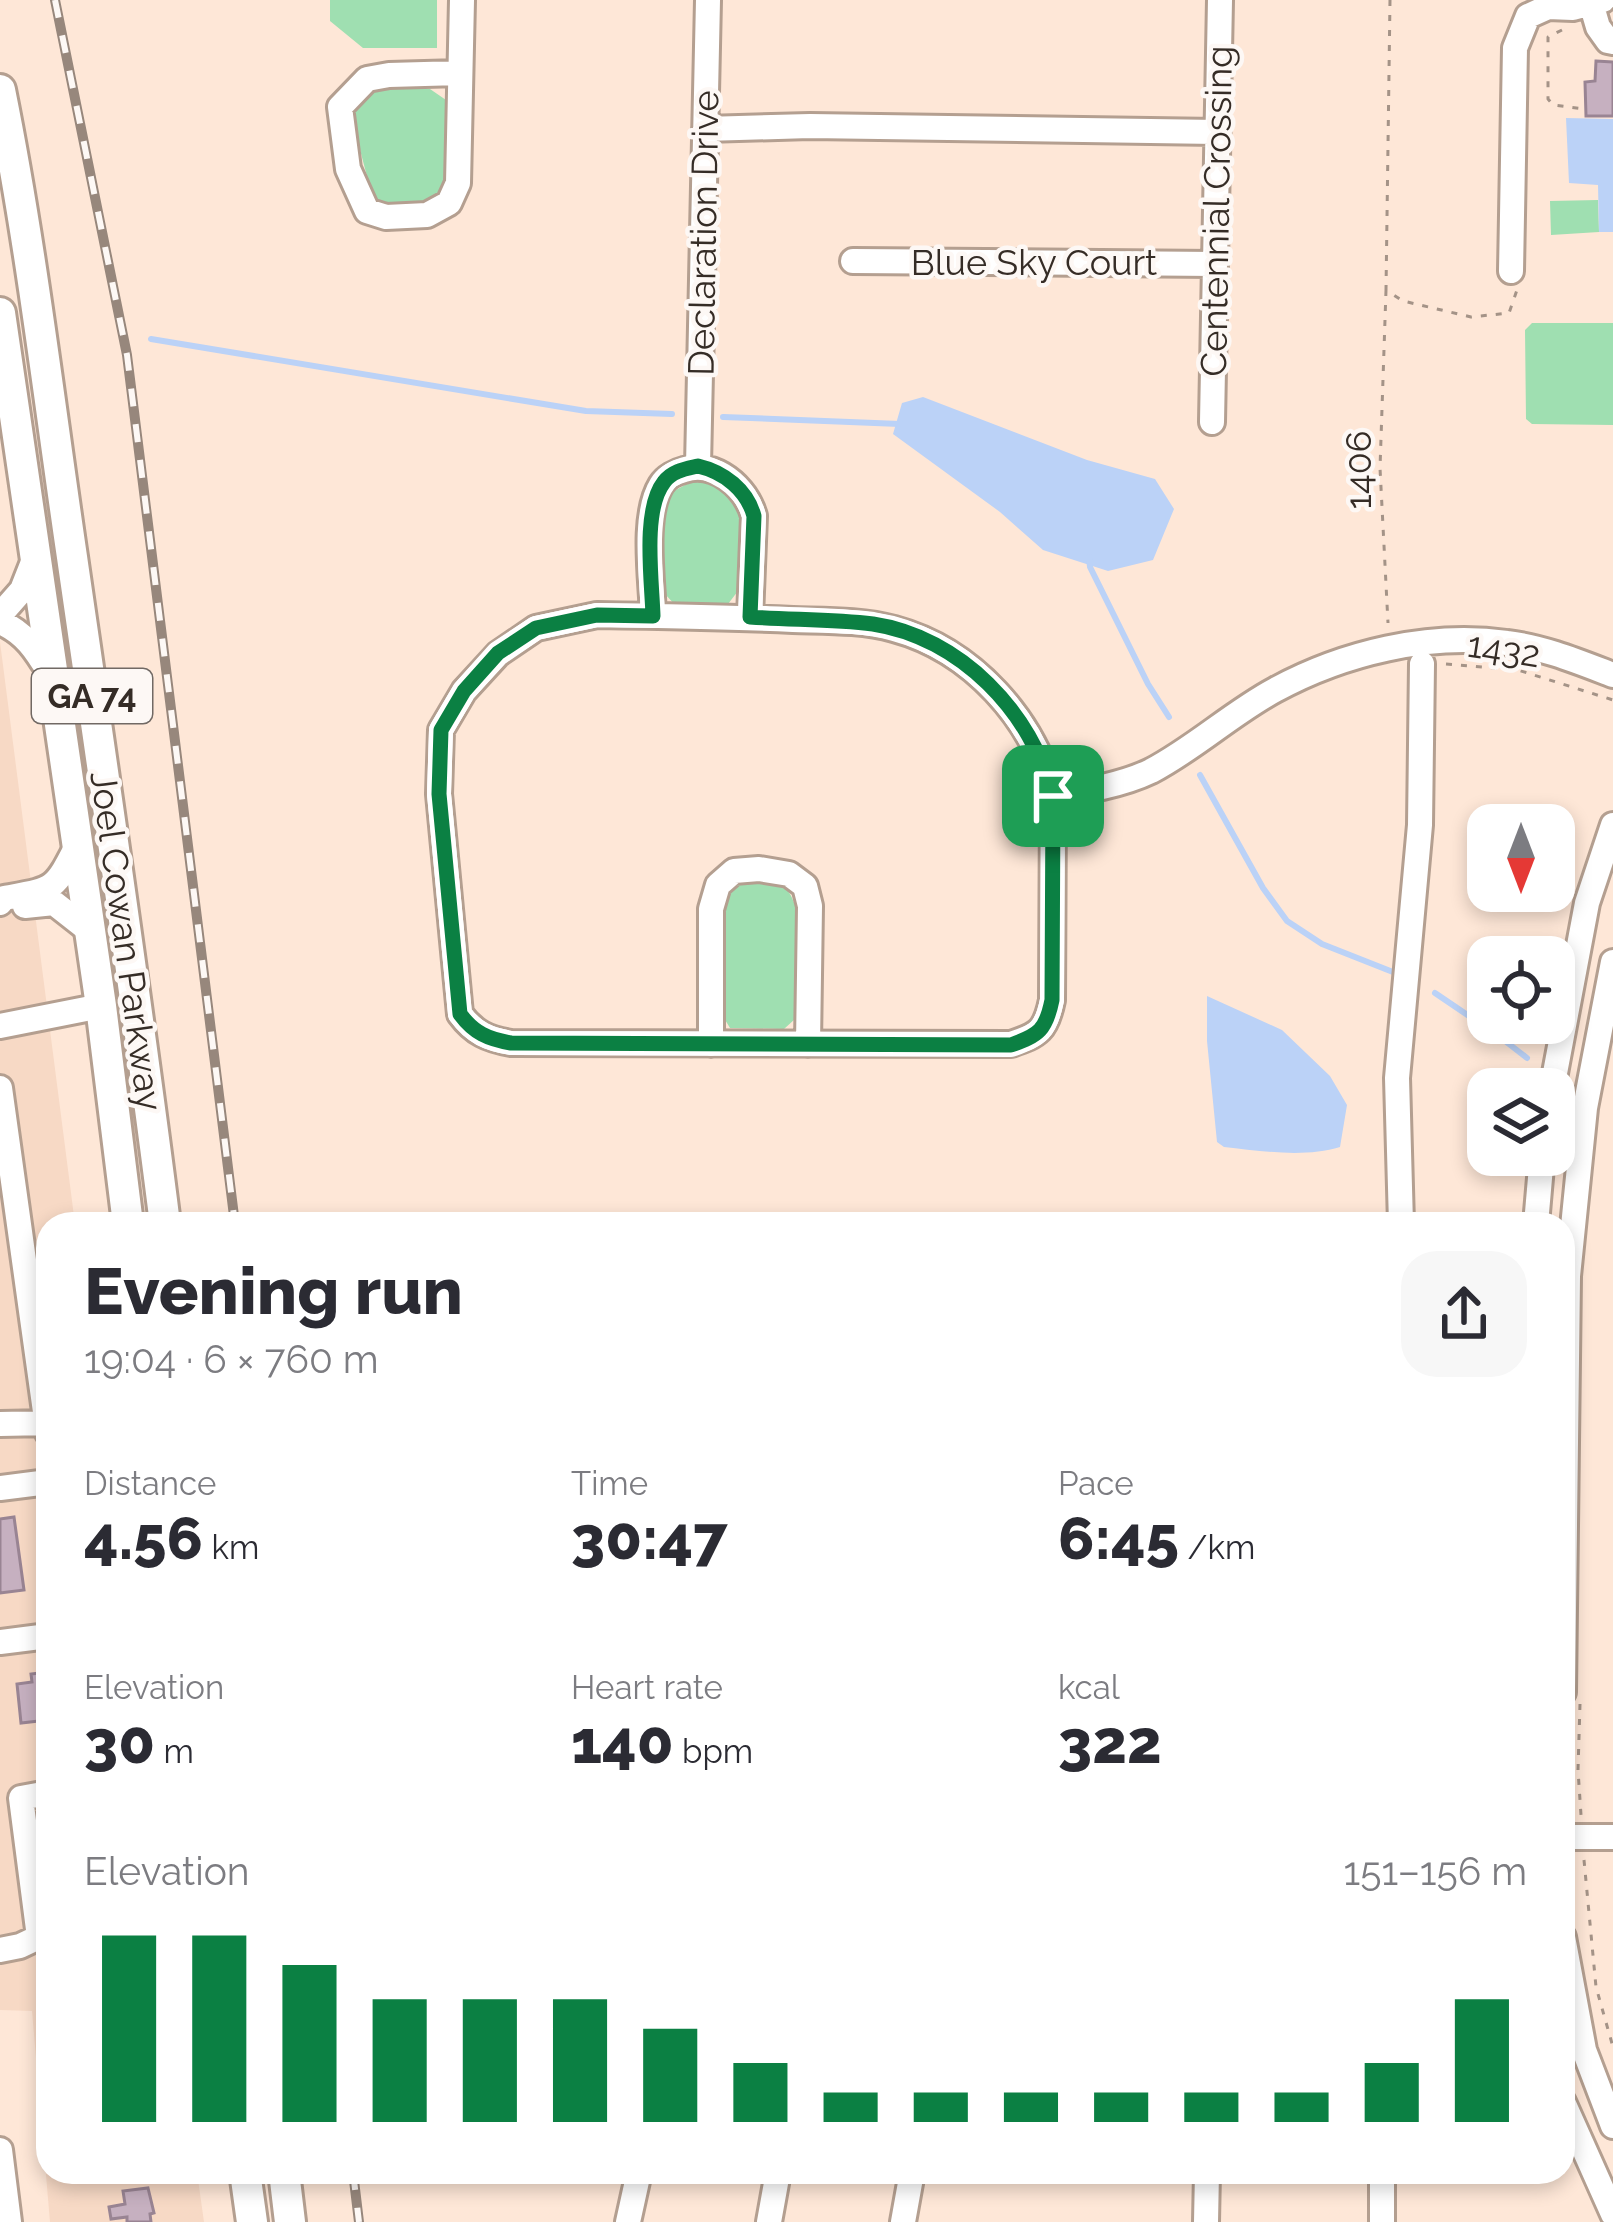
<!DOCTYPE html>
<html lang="en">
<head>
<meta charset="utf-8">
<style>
	:root { --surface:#fff; --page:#f7f7f7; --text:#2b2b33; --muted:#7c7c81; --accent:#0b8043 }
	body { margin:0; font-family:Raleway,sans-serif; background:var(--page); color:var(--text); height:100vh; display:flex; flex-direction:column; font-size:45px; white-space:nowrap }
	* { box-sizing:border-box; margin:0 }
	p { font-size:39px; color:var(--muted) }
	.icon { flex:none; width:66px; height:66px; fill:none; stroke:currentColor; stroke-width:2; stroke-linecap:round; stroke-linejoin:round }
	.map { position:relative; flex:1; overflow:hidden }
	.panel { position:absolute; left:36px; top:1212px; width:1539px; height:972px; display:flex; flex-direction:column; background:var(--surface); border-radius:36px; box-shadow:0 6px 18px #0003 }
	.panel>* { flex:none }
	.needle { width:78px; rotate:180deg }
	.controls { position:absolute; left:1467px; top:804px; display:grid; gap:24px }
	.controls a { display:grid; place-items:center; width:108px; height:108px; border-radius:24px; background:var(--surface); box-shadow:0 6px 18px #0003; font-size:60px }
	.pin { position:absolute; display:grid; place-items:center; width:102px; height:102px; color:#fff; margin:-51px; border-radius:24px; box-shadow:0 6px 18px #0006 }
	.round { display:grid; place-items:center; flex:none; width:126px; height:126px; border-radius:36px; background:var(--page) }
	.overview { display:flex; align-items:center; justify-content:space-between; height:204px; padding:0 48px }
	h1 { font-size:66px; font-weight:800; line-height:90px }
	.stats { display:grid; grid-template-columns:repeat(3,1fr); gap:18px; height:204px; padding:12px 48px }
	.stats div { display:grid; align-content:center }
	.stats b { font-size:60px; font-weight:800 }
	.stats small { font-size:33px; font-weight:400 }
	.stats p { font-size:33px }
	.chart { height:336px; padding:24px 48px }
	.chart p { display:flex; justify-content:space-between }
	.chart svg { width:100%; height:216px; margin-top:12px; stroke:var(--accent); stroke-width:6 }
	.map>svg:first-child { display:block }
</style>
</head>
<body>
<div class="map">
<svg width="1613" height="2222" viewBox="0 0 1613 2222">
	<rect width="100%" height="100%" fill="#fee7d7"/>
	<!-- built -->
	<path fill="#f7d9c5" d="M0 642 75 1224H48V2172H197L204 2222H50L32 2011 0 2010Z"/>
	<!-- green -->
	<path fill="#9fdfb1" d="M330 0H437V48H363L330 21Z
		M372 88 430 89 446 100 444 182 438 197 424 208 387 207 373 199 350 112Z
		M1598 200 1599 232 1551 235 1550 201Z
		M1532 323H1613V425L1532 424 1526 419 1525 330Z
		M694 480 720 484 740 507 741 542 738 591 728 604 718 608 676 606 665 594 663 511 674 491Z
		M754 878C776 883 787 881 795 905V1019L784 1029 730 1028 721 1013 722 906C729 890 736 880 754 878Z"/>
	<!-- water -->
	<path fill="#bbd2f7" d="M1566 118 1613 119V232H1599L1598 185 1569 183Z
		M923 397 1087 460 1155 479 1174 509 1153 560 1108 571 1043 550 1000 512 893 434 902 403Z
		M1207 996 1282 1030 1330 1076 1347 1105 1340 1147C1305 1158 1260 1151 1224 1147L1217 1142 1207 1041Z"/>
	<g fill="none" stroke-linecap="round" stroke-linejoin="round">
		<!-- stream -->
		<path stroke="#bbd2f7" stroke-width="6" d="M151 339 586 411 672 414
			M723 417 900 424
			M1089 557 1090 567 1148 684 1169 717
			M1200 775 1263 888 1287 921 1322 944 1398 974
			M1435 993 1500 1037 1527 1058"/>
	</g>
	<!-- building -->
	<path fill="#c6b0c0" stroke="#998493" stroke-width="3" d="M1596 61 1613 62V116H1586L1585 82 1595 81Z
		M14 1517 24 1590 0 1593V1519Z
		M48 1672V1720L21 1723 17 1684 32 1682 31 1674Z
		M148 2188 154 2213 150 2214 151 2222H127V2217L111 2219 109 2207 125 2204 123 2191Z"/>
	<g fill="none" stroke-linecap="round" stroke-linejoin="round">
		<defs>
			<path id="minor" d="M1591 3 1598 27 1608 41 1613 42
				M460 73 389 75 367 79 340 107 348 169 367 211 386 217 427 215 449 203 458 183 462 0
				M705 129 810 126 1217 132
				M853 261 1215 264
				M1511 271 1515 48 1528 16 1548 7 1573 8 1603 0
				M1212 422 1220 0
				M698 466 708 0
				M0 615 22 590 35 557
				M597 615C662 616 727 617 793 620 826 621 862 620 894 629 972 650 1034 719 1053 796L1052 1000C1046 1030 1039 1035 1011 1044L511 1043C488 1039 474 1033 460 1014L439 794 441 730 464 691 498 654 536 628Z
				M653 616C652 580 642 516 661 485 666 477 676 472 684 470 715 460 746 487 754 516L750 617
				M0 622C26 633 37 652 51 675
				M1053 796C1085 791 1122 785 1151 771 1195 748 1232 713 1275 690 1343 653 1429 632 1507 643 1543 647 1579 662 1613 675
				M0 903 4 898C55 889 54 891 78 844
				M25 906 54 903 91 932
				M0 1026 101 1006
				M711 1044V909L718 885 734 871 759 869 789 874 805 886 810 906 808 1044
				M0 1088 48 1433
				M1552 1089 1587 903 1613 825
				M1401 1224 1397 1078 1420 825 1422 664
				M1536 1224 1542 1155
				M0 1424 48 1423
				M0 1488 48 1482
				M0 1642 48 1636
				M1563 1692 1568 1276 1585 1108 1613 962
				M48 1793 21 1798 39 1937 48 1935
				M1563 1837H1613
				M1563 1937 1584 2050 1613 2126
				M0 1950 20 1946 39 1937
				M1563 2102 1613 2214
				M0 2150 9 2222
				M628 2222 639 2172
				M769 2222 778 2172
				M903 2222 912 2172
				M1206 2222 1207 2172
				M1382 2222V2172"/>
			<path id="major" d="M0 90C31 244 49 401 72 557 104 779 137 1001 165 1224
				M0 313 101 1006 128 1224
				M245 2172 252 2222
				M284 2172 290 2222"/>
		</defs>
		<!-- minor casing -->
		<use href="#minor" stroke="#b49f90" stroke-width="30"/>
		<!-- major casing -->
		<use href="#major" stroke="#b49f90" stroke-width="36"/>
		<!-- path -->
		<path stroke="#a49387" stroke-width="3" stroke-dasharray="6 9" stroke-linecap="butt" d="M1390 0 1386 290 1403 301 1471 317 1509 313 1517 290
			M1562 30 1548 37V99L1553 105 1584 109
			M1386 290 1380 468 1388 623
			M1446 664 1518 670 1613 700
			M1580 1704 1578 1770 1581 1815
			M1584 1860 1596 1987 1613 2047"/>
		<!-- minor -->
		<use href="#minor" stroke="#fff" stroke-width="24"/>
		<!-- major -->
		<use href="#major" stroke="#fff" stroke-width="30"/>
		<defs>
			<path id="rail" d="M55 0 127 355 235 1224
				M353 2172 359 2222"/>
		</defs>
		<!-- rail casing -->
		<use href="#rail" stroke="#97877c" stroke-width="10"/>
		<!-- rail -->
		<use href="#rail" stroke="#fdf8f5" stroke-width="6" stroke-dasharray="18" stroke-linecap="butt"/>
	</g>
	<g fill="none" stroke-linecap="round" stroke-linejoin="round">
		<defs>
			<path id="route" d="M698 466C724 472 747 490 754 516L750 617C791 620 832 619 873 624 960 637 1033 713 1053 796L1052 1000C1046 1030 1039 1035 1011 1045L511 1043C488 1039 474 1033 460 1014L439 794 441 730 464 691 498 653 536 628 597 615 653 616C652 581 642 510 664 482 672 471 685 469 698 466Z"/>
		</defs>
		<!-- route casing -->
		<use href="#route" stroke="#fff" stroke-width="24"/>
		<!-- route -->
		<use href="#route" stroke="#0b8043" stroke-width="15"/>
	</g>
	<g text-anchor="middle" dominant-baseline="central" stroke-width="9" stroke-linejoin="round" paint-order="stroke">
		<!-- shield labels -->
		<rect fill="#fdf8f5" stroke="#716964" stroke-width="3" x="32" y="669" width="120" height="54" rx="9"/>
		<g font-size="33" font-weight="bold" fill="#352c26">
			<text x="92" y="696">GA 74</text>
		</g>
		<!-- street labels -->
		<g font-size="36" fill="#352c26" stroke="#fdf8f5">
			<text transform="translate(1216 211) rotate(-89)">Centennial Crossing</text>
			<text transform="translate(703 233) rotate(-89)">Declaration Drive</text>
			<text x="1034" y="262">Blue Sky Court</text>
			<text transform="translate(1358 470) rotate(-90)">1406</text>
			<text transform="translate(1504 649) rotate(9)">1432</text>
			<text transform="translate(127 941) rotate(82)">Joel Cowan Parkway</text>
		</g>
	</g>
</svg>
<div class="controls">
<a><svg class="needle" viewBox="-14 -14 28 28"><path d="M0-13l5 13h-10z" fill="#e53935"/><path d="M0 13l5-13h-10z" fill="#7c7c81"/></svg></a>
<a><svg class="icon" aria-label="locate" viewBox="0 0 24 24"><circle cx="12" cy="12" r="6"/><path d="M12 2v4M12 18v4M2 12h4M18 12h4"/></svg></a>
<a><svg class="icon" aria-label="layers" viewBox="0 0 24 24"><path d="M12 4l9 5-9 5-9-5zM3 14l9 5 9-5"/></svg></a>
</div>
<div class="pin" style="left:1053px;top:796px;background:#1e9e55"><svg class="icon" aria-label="arrive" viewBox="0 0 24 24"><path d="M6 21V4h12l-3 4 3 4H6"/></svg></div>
<section class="panel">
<div class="overview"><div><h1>Evening run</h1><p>19:04 · 6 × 760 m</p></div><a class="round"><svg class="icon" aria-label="share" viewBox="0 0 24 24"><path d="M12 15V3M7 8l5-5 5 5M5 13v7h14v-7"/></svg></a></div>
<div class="stats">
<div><p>Distance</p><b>4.56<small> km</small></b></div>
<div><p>Time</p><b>30:47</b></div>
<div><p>Pace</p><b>6:45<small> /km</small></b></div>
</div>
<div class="stats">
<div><p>Elevation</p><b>30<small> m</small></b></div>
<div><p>Heart rate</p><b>140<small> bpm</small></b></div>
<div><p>kcal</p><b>322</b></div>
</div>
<div class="chart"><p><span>Elevation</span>151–156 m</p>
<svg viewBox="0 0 160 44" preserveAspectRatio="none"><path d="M5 44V6M15 44V6M25 44V12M35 44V19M45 44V19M55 44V19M65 44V25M75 44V32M85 44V38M95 44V38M105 44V38M115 44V38M125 44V38M135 44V38M145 44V32M155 44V19"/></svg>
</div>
</section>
</div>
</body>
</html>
